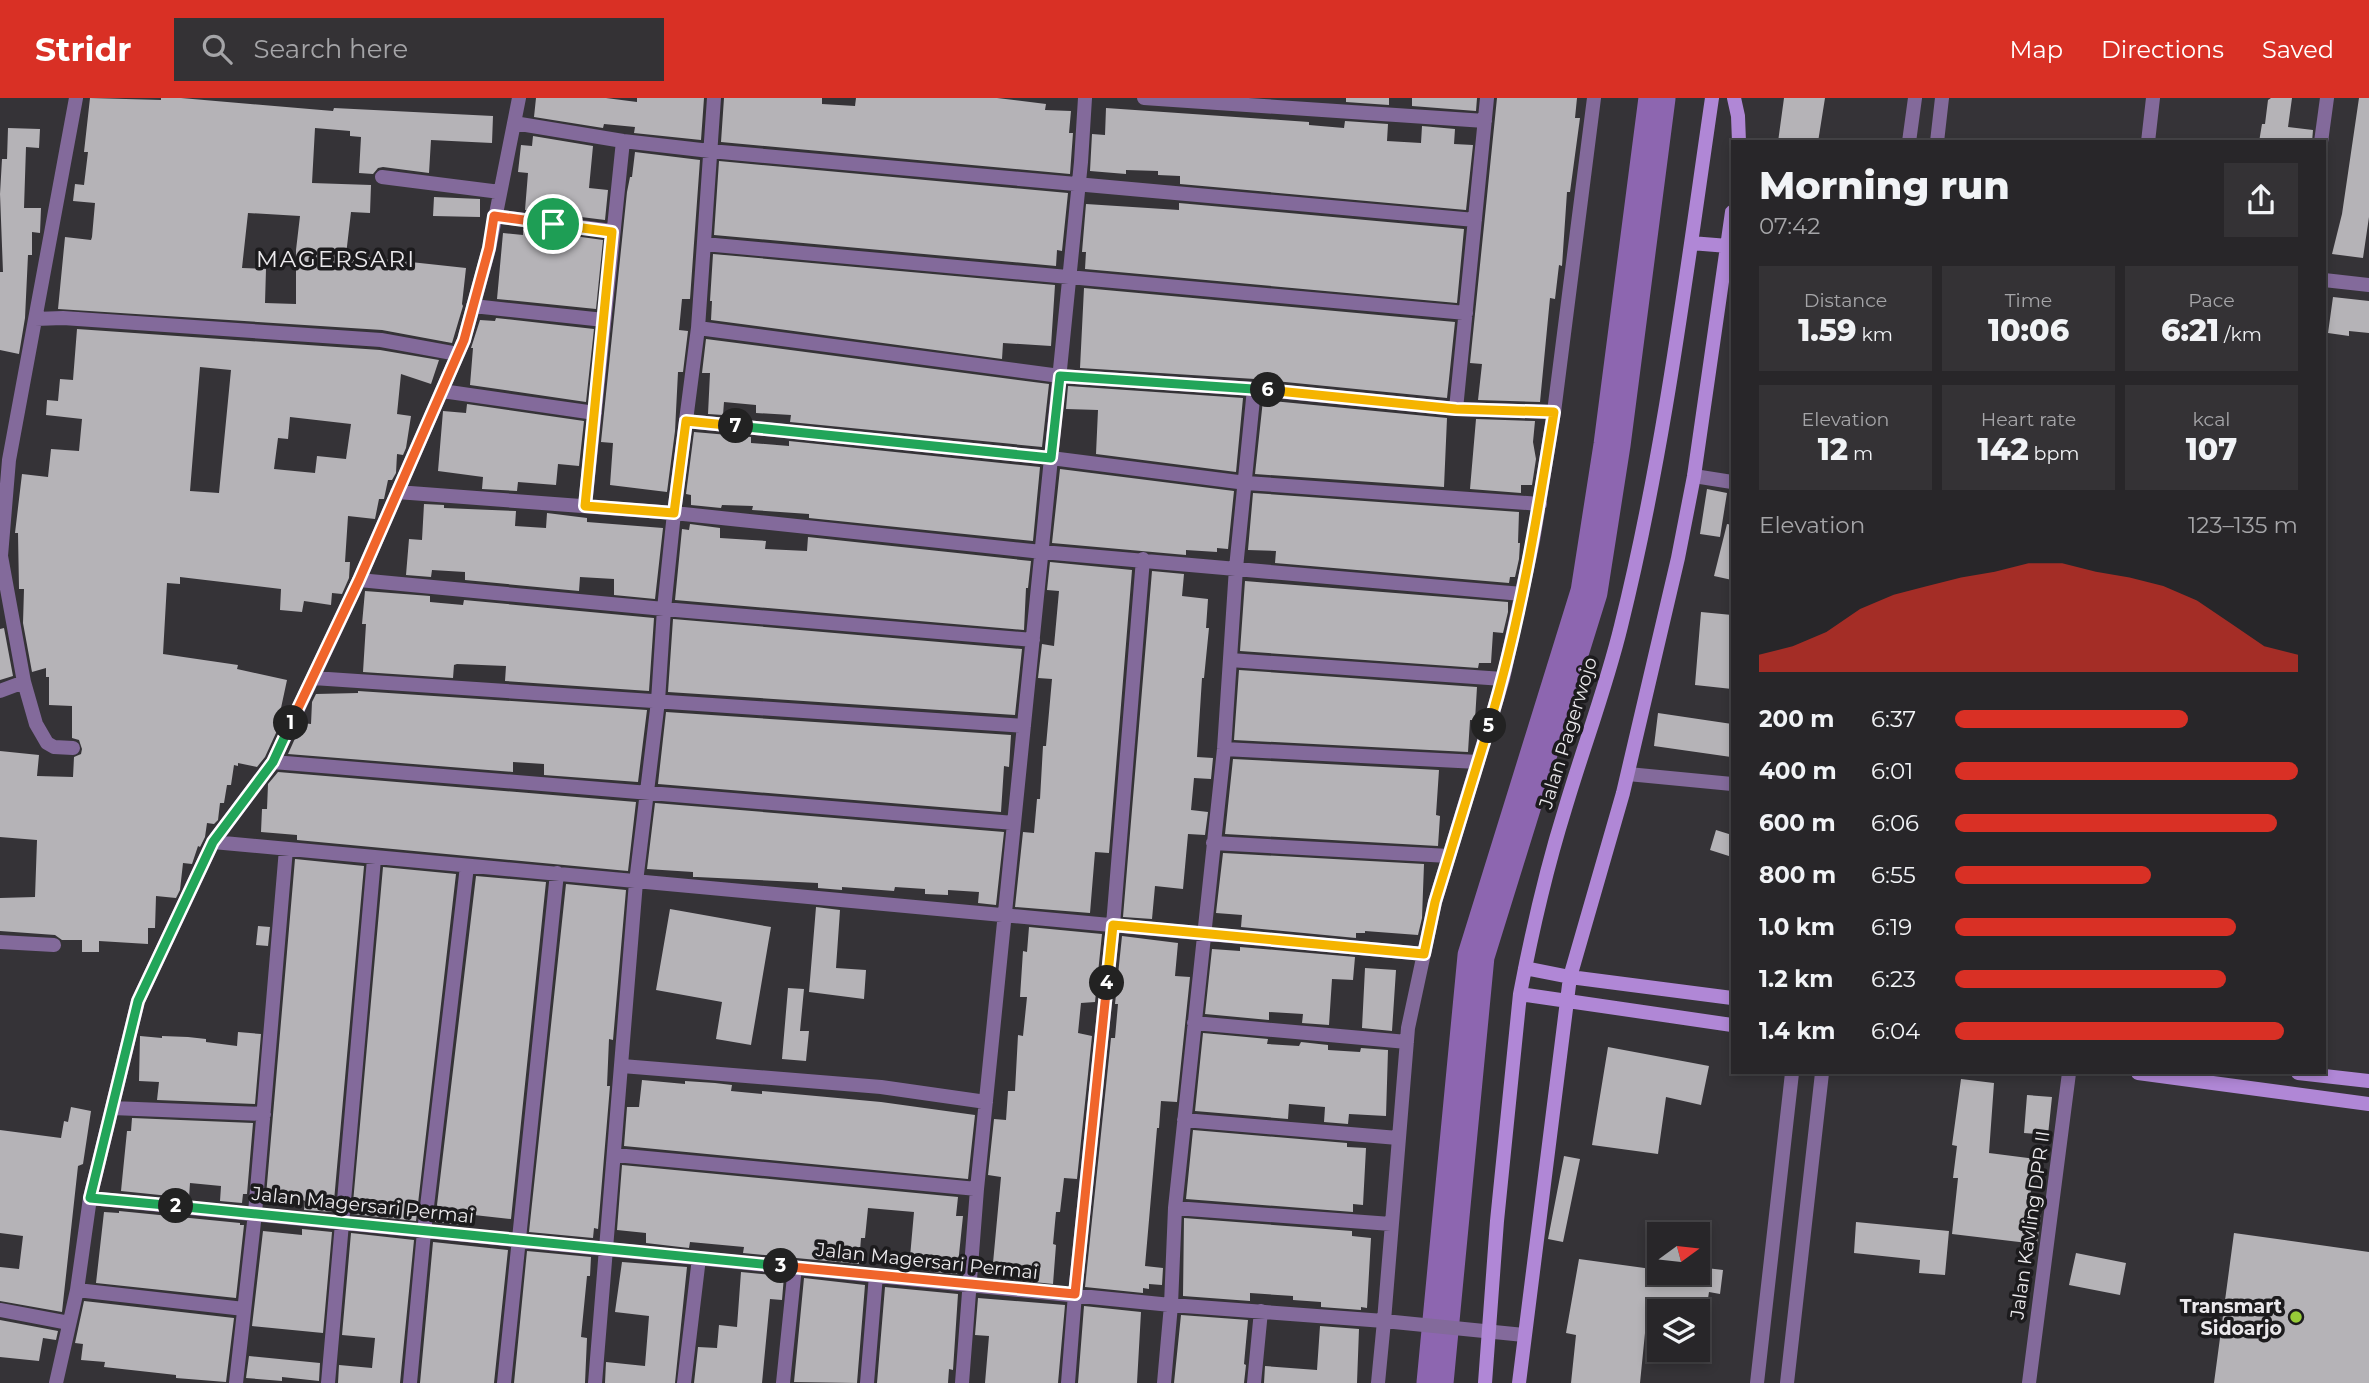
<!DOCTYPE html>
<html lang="en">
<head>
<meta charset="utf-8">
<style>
	:root { --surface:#282629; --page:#343235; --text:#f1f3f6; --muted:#a5a5a8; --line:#444346; --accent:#d93025 }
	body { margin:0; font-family:Montserrat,sans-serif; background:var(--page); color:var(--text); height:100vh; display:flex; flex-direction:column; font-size:26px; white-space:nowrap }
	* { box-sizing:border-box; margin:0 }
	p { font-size:23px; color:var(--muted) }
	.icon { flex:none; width:38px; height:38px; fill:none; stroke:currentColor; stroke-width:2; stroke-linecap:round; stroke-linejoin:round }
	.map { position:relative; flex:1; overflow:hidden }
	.sheet { position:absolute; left:1731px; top:42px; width:595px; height:934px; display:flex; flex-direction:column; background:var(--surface); border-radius:0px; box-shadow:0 4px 10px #0003,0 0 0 2px var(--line) }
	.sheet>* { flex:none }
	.needle { width:46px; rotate:75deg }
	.controls { position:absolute; left:1647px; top:1124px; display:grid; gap:14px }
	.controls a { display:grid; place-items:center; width:63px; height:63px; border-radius:0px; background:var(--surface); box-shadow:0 4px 10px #0003,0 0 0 2px var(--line); font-size:35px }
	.pin { position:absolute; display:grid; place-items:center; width:60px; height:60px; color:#fff; margin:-30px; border:4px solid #fff; border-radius:50%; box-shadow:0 2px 7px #0007 }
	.km { position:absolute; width:35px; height:35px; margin:-18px; border-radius:50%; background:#222; color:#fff; font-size:19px; line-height:35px; text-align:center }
	.round { display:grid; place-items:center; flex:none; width:74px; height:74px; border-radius:0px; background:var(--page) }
	.overview { display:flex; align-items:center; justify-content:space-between; height:119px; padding:0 28px }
	h1 { font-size:38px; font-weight:800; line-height:52px }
	.metrics { display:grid; grid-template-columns:repeat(3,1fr); gap:10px; height:119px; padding:7px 28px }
	.metrics div { display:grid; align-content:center; border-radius:0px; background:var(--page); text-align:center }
	.metrics b { font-size:30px; font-weight:800 }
	.metrics small { font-size:19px; font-weight:400 }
	.metrics p { font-size:19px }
	.chart { height:196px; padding:14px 28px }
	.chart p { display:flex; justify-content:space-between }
	.chart svg { width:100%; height:126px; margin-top:7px; fill:var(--accent); opacity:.7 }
	ul { padding:0 28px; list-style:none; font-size:23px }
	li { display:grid; grid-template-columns:112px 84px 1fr; align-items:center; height:52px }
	li i { height:18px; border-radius:9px; background:var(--accent) }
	header { display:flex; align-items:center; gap:42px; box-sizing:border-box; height:98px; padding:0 35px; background:var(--accent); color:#fff }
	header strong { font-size:33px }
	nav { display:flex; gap:38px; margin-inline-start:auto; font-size:24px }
	.search { width:490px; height:63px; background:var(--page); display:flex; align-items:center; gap:18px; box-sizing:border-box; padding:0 24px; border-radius:0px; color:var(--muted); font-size:26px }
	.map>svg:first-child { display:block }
</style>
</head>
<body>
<header>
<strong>Stridr</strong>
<div class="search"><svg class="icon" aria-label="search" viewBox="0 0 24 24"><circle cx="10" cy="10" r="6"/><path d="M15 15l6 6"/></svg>Search here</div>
<nav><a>Map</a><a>Directions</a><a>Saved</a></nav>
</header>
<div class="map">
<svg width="2369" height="1285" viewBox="0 0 2369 1285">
	<rect width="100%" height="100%" fill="#353337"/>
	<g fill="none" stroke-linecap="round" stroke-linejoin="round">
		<!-- river -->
		<path stroke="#8d66b0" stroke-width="37" d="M1435 1285 1476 858 1589 494 1612 347 1657 0"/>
	</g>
	<!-- building -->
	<path fill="#b5b3b7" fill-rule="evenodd" d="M90 0 161 2V0H181L333 13 334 10 493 18 492 45 431 42 429 75 383 69 378 70 373 76 359 75 361 39 350 38V33L315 30 312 85 371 87 370 115 351 114 346 157 466 170 462 206 463 208 452 245 382 232 58 211 65 139 91 142 92 139 95 105 73 103 75 86 84 87 88 54H84ZM248 115 300 118 296 152V206L265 205 266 171 242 170Z
		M536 0H606L637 4V0H704L701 42 634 35 635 29 604 26 603 30 534 19Z
		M724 0H822V6L855 8 856 0H997L1046 6 1045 12 1071 13 1069 35H1073L1070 76 721 44Z
		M1346 0H1389V7L1346 4Z
		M1412 0H1477L1476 13 1412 8Z
		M1497 0H1577L1575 20H1580L1570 94H1567L1562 168 1559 167 1555 201 1550 200 1540 304 1478 302 1482 266 1470 265Z
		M1784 0H1825L1818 44H1778Z
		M2271 0H2292L2288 29 2313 32 2312 44H2259L2262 26H2265L2268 2Z
		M2359 0H2369V119L2363 160 2332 156 2342 116Z
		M1106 10 1309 24V27L1344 30 1345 23 1388 26 1387 43 1421 45 1422 28 1455 31 1454 46 1473 47 1466 112 1180 86V78L1158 77V73L1126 72V76L1090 73 1092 36 1105 37Z
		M8 30 40 31 39 50 26 49 24 110H41L40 135 32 134V157H28L25 220 19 256 0 252V174H3L0 96 2 61H7Z
		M533 38 593 48 589 90 608 92 605 122 525 112 528 75 518 74 521 47 532 48Z
		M635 54 700 62 690 201H682L679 232 688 233 683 274H678L675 333 667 394 610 387 613 345 601 344 627 94 630 79H632Z
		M719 63 1068 95 1062 153 1057 152 1056 168 714 137Z
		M434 99 480 101V119L433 118Z
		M1179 105 1464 131 1457 205 1085 171 1086 154H1082L1086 106 1179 112Z
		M523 131 603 142 596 211 497 201 503 135 523 137Z
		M713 156 1055 187 1051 248 1003 245 1002 261 711 222 712 203H710Z
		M1084 190 1455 224 1447 300 1255 281 1080 270Z
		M2333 199 2369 203V235L2349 233V238L2328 235Z
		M496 220 594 231 586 304 470 287 473 250H471L480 222 495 223Z
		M77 231 380 252 439 262 431 286 401 276 397 316 411 318 406 350 403 357 397 356 396 375 392 382H388L384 401H379L375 421 348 418 345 464H350L349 480 342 496 332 495 331 507 304 503 302 514 280 512 281 491 180 479V486L167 485 163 556 238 567 237 571 287 582 278 624H281L265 659 257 669 238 665V668L234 667 231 687H227L224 705H220L218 722 214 726 207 725 205 739 200 749 198 748 192 766 183 765 180 792 176 800 156 798 155 830H148V846L99 843V854H82V842H62L55 837 0 833V800L35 799 37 742 0 739V653L39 657 37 678 73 679 74 659 81 656 82 651 79 642 72 640V608L49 607V579H46V570L32 574 23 525 24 491H19L18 435H15L22 376 48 379 51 351 79 353 82 321 46 317 47 302 58 303 60 281 73 282ZM200 269 231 272 219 395 190 393ZM290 319 351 326 346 361 317 358 315 375 274 371 278 340 288 341Z
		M706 241 1049 286 1042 349 790 324 791 317 756 315V307L724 304 723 317 708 316 710 275H702Z
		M1068 288 1243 300 1236 374 1096 356 1098 312 1066 311Z
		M1263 302 1447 320 1444 389 1255 376Z
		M467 306 584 323 579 368 558 366 556 387 518 384 517 393 482 391 483 379 438 373 443 313 466 315Z
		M1476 321 1535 323 1533 344 1536 361 1532 387H1521V395L1470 391Z
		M694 334 751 339V345L789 348V343L1040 369 1033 443 809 420V416L752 412 753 408 722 407 721 410 691 407V397L686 396Z
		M1060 371 1234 393 1228 451 1217 450V454L1186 452V457L1052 445Z
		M1707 391 1727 395 1720 439 1700 436Z
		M1253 395 1519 414 1518 445H1520L1519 461 1515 479H1510L1509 485 1275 465 1276 453 1248 452Z
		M424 406 444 407V410L516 413 515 428 546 430 547 415 587 420V424L663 430 655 501 614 497V481L580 479 579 493 465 482V474L432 472 431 479 406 477 409 441 422 442Z
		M690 426 720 430V440L766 443 765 451 807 453 808 439 1031 463 1028 490H1026L1024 532 675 502 682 431 689 432Z
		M1727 426 1732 427V482L1714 478Z
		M1050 464 1132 472 1109 755 1095 754 1090 815 1015 809 1023 734 1034 735 1037 701H1040L1043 648H1046L1052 581 1038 580 1042 546 1054 548 1059 493 1047 492Z
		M1152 473 1184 476 1182 498 1208 501 1206 530H1209L1204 580H1202L1197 659 1213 660 1211 681 1194 680 1191 712 1208 714 1205 737 1188 736 1183 791 1155 788 1152 821 1123 819Z
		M1245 483 1508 504V514L1503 535 1493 534 1491 565H1479L1478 570 1240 553Z
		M365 493 430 498V504L463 507 464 502 654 520 649 593 505 583 506 568 457 566 454 567 453 580 363 574 366 526H362Z
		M1701 514 1732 517V591L1695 587Z
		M673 521 1022 551 1015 617 668 594Z
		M4 530 13 578 0 582V531Z
		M1239 572 1477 589 1475 622H1470L1468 654 1234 642Z
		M358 593 647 612 638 684 544 677V666L513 664V674L288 656 302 625 311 626 312 604 316 596 358 595Z
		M666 614 1011 637 1009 669 1004 668 1001 714 658 686Z
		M1658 615 1732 626 1731 659 1654 648Z
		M1233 661 1439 672 1436 717 1440 718 1438 748 1225 736Z
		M278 674 636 704 628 773 297 742V737L261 734 262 711H267L268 686Z
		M655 705 1004 734 996 807 978 805 979 794 948 792V797L925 796V791L895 789 894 793 842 789V792L818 790V785L697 779H693V774L647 771Z
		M1716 732 1732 737V759L1710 752Z
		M1223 755 1424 766 1422 820 1418 837 1365 833V835H1356V840L1241 829 1242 817 1216 815Z
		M295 761 364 768 333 1114 304 1112 305 1103 303 1102 266 1098Z
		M383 769 456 776 416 1123 352 1116Z
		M476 778 546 784 511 1121 474 1117 473 1128 435 1124Z
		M566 786 626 792 613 942 609 941 607 988H610L598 1131 594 1130 593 1140 529 1134Z
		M816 809 840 812 836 870 866 872 864 901 809 894Z
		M670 811 771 829 751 947 716 941 722 904 656 892Z
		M258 828 270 829 268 848 256 847Z
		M1029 829 1102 836 1095 904 1081 905 1078 935 1092 938 1077 1081 1064 1080 1060 1114H1056L1053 1146 1056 1147 1053 1186 1024 1183 1025 1168 993 1165 1001 1079 988 1077 994 1021 1006 1022 1008 993H1015L1018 937 1023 938 1027 899H1020L1023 853 1027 854Z
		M1122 838 1178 845 1175 878 1190 879 1177 1004 1161 1003 1159 1030H1157L1145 1168 1163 1170 1162 1187 1149 1186V1191L1143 1190V1195L1085 1189 1111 940H1115L1118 906H1115Z
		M1240 849 1355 859 1353 882 1332 881 1329 927 1302 925 1303 916 1269 914V922L1205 916 1212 851 1240 853Z
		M1365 870 1396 872 1392 933 1362 930Z
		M788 890 804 891 800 933H809L806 963 782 961Z
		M238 934 261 936 255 1006 157 1002 159 984 139 983 140 938 162 940V938L188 939 206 941V944L237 948Z
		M1203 935 1268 941 1267 946 1299 948 1301 944 1328 947V952L1360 954 1361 950 1388 952 1386 1018 1349 1016 1348 1026 1324 1024 1325 1009 1289 1006 1288 1021 1195 1013Z
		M1608 949 1709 968 1701 1007 1666 999 1658 1056 1592 1047Z
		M1961 981 1994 985 1989 1055 2035 1061 2028 1116 2041 1118 2037 1146 1952 1136 1958 1080H1953L1957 1048 1952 1047Z
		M642 982 685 986V983L715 985 732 987 731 993 762 996V993L881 1004 975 1017 968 1081 624 1048 627 1009H639Z
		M2027 997 2052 999 2048 1037 2024 1035Z
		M71 1009 91 1013 83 1066 78 1068 62 1214 0 1203V1169L19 1171 23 1138 0 1135V1032L61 1040 64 1023 68 1024Z
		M132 1020 253 1025 247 1096H243L242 1105 220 1103 221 1088 190 1085 189 1100 121 1093 127 1033H131Z
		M1193 1032 1347 1045V1049L1366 1050 1363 1107 1353 1106V1114L1186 1101Z
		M1564 1058 1580 1061 1563 1144 1548 1141Z
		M622 1067 958 1099 956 1118H963L957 1176 934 1174 936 1161 910 1159 914 1114 868 1110 865 1140H861L859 1166 743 1155 744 1149 690 1144 689 1150 646 1145V1135L617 1132Z
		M119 1113 240 1125V1127H244L236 1200 96 1185 104 1114 119 1115Z
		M1184 1120 1352 1133V1138L1371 1140 1367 1210 1361 1209V1212L1321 1209V1204L1293 1202V1198L1250 1195V1203L1183 1198Z
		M1856 1124 1949 1133 1945 1177 1919 1175 1920 1162 1854 1155Z
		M302 1131 332 1134 323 1235 252 1228 263 1133 302 1137Z
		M351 1135 414 1142 400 1285H338L339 1267 372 1270 375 1240 342 1237Z
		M2234 1135 2369 1154V1285H2214Z
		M433 1144 508 1152 494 1285H420Z
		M527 1153 591 1159 590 1178H587L581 1239 587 1240 585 1285H514Z
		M2076 1155 2126 1165 2120 1197 2069 1187Z
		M1579 1161 1659 1172V1174H1698V1169L1723 1172 1720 1196 1709 1194 1706 1213H1659V1227L1646 1225 1640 1285H1571L1576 1237 1566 1235Z
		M622 1164 687 1169 675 1285H605L606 1264 645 1268 649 1218 615 1214Z
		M741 1174 784 1178 782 1202 770 1201 762 1285H694L698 1249 717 1250 719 1227 737 1229Z
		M804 1180 865 1187 857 1285 794 1284Z
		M885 1189 958 1196 953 1272 949 1271 948 1285H877Z
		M978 1200 1065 1207 1058 1285H985L989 1238 975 1237Z
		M84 1203 234 1220 226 1284 176 1280V1277L104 1269 105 1264 81 1262 83 1246 75 1245Z
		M1084 1208 1141 1214 1137 1285H1078Z
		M1181 1217 1248 1222 1244 1266 1246 1267 1244 1285H1174Z
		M0 1222 58 1233 56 1242 43 1240 39 1263 0 1259Z
		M1320 1228 1359 1231 1357 1285H1264L1265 1268 1317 1272Z
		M249 1258 320 1265 319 1283 282 1279V1283L246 1280Z"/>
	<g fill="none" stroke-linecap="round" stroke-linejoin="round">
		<!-- street -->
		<path stroke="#836a9b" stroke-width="14" d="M1144 0 1485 23
			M514 25 623 43 710 53 1475 122
			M1909 44 1915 0
			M1937 44 1942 0
			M2148 44 2153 0
			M2321 44 2327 0
			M382 79 500 94
			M494 118 612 133
			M704 146 1466 215
			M2324 182 2369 187
			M473 208 604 222
			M35 221 63 220 381 242 458 256
			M698 230 1060 278 1254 291 1456 311 1554 314
			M442 293 595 315
			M1456 311 1487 0
			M686 323 1051 360 1246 385 1540 406
			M1694 378 1732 384
			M397 394 674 415 1042 454 1522 496
			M585 408 623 43
			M359 482 664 511 1033 542
			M1230 562 1503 581
			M313 580 1024 628
			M0 593 24 584
			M73 650 54 649 47 645 36 626 24 584 1 458 9 362 76 0
			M1224 651 1478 664
			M273 664 1014 725
			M1628 676 1732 686
			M213 744 1424 856
			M1213 745 1449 758
			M0 844 54 847
			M1194 925 1407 944
			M622 968 881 989 986 1004
			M112 1010 264 1016
			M1184 1022 1398 1040
			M615 1057 977 1091
			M90 1100 1171 1207 1384 1223 1408 930 1435 804 1503 581 1533 443 1554 314 1594 0
			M1175 1110 1391 1126
			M77 1192 244 1211
			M0 1212 69 1225
			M56 1285 77 1192 90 1100 138 903 213 744 273 664 359 482 464 242 489 151 519 0
			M236 1285 255 1115 286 751
			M328 1285 374 761
			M410 1285 424 1134 467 768
			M504 1285 557 775
			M595 1285 636 784 658 603 664 511 674 415 698 230 714 0
			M684 1285 699 1160
			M783 1285 795 1169
			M867 1285 876 1177
			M962 1285 977 1091 1081 64 1085 0
			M1068 1285 1075 1196 1113 827 1143 461
			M1164 1285 1171 1207 1175 1110 1224 651 1236 470 1254 291
			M1254 1285 1261 1213
			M1378 1285 1384 1223 1524 1237
			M1757 1285 1792 975
			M1787 1285 1822 975
			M2029 1285 2069 975"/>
		<!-- secondary -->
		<path stroke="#b087d6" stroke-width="14" d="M1734 0 1738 18 1739 44
			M1691 145 1728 148
			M1525 870 1570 879 1732 900
			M1520 896 1732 927
			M2138 975 2369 1006
			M2298 975 2369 983
			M1485 1285 1497 1123 1520 896C1532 833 1546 772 1565 711 1583 650 1606 590 1621 528 1664 355 1686 177 1712 0
			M1519 1285 1570 879 1623 695 1678 460 1694 378 1732 114"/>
	</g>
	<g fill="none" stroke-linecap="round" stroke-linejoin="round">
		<defs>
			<path id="split-1" d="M291 625 359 482 464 242 489 150 494 118 553 126"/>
			<path id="split-2" d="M176 1108 90 1100 138 903 213 744 273 664 291 625"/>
			<path id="split-3" d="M176 1108 781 1168"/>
			<path id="split-4" d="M781 1168 1075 1196 1107 885"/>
			<path id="split-5" d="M1107 885 1113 827 1424 856 1435 804 1489 628"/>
			<path id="split-6" d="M1268 292 1456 311 1554 314C1537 420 1520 525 1489 628"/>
			<path id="split-7" d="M736 328 1051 360 1060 278 1268 292"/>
			<path id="split-8" d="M553 126 612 134 585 408 674 415 686 323 736 328"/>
		</defs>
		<!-- split-1 casing -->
		<use href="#split-1" stroke="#fff" stroke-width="14"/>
		<!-- split-2 casing -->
		<use href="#split-2" stroke="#fff" stroke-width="14"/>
		<!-- split-3 casing -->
		<use href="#split-3" stroke="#fff" stroke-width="14"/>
		<!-- split-4 casing -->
		<use href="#split-4" stroke="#fff" stroke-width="14"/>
		<!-- split-5 casing -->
		<use href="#split-5" stroke="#fff" stroke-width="14"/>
		<!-- split-6 casing -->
		<use href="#split-6" stroke="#fff" stroke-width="14"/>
		<!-- split-7 casing -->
		<use href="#split-7" stroke="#fff" stroke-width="14"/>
		<!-- split-8 casing -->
		<use href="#split-8" stroke="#fff" stroke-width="14"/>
		<!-- split-1 -->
		<use href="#split-1" stroke="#f0652b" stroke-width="9"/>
		<!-- split-2 -->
		<use href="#split-2" stroke="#22a559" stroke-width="9"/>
		<!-- split-3 -->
		<use href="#split-3" stroke="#22a559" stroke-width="9"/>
		<!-- split-4 -->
		<use href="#split-4" stroke="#f0652b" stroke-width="9"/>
		<!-- split-5 -->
		<use href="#split-5" stroke="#f5b400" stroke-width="9"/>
		<!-- split-6 -->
		<use href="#split-6" stroke="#f5b400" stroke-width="9"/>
		<!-- split-7 -->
		<use href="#split-7" stroke="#22a559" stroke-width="9"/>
		<!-- split-8 -->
		<use href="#split-8" stroke="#f5b400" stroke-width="9"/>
	</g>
	<!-- markers -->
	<circle fill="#97cc38" stroke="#1c1b1d" stroke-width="2.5" cx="2296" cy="1219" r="7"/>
	<g text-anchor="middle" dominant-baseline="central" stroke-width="7" stroke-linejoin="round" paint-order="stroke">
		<!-- street labels -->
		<g font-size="19" fill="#ebe9ec" stroke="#1c1b1d">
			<text transform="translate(1568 635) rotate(-73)">Jalan Pagerwojo</text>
			<text transform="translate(363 1107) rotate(6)">Jalan Magersari Permai</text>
			<text transform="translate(2030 1127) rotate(-82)">Jalan Kavling DPR II</text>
			<text transform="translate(927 1163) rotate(6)">Jalan Magersari Permai</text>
		</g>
		<!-- poi labels -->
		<g font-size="19" font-weight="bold" fill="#ebe9ec" stroke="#1c1b1d" text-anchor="end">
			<text x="2282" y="1208">Transmart<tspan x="2282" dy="22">Sidoarjo</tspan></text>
		</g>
		<!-- quarter labels -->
		<g font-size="23" letter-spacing="2" fill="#ebe9ec" stroke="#1c1b1d">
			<text x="336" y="161">MAGERSARI</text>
		</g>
	</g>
</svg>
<div class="controls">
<a><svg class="needle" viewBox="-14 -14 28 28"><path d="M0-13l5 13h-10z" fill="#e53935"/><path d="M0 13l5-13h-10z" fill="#a5a5a8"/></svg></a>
<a><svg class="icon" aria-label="layers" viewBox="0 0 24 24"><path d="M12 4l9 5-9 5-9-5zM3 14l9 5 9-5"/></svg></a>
</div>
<div class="pin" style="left:553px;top:126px;background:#1e9e55"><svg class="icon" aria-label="arrive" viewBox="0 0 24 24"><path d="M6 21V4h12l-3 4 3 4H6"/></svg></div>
<b class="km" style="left:291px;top:625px">1</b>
<b class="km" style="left:176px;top:1108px">2</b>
<b class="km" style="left:781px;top:1168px">3</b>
<b class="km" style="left:1107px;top:885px">4</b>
<b class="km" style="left:1489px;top:628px">5</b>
<b class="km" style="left:1268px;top:292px">6</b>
<b class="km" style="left:736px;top:328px">7</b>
<section class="sheet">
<div class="overview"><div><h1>Morning run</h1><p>07:42</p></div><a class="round"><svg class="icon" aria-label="share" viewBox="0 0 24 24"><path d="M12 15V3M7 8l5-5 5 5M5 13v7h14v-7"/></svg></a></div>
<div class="metrics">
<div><p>Distance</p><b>1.59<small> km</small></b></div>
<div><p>Time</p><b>10:06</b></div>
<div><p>Pace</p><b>6:21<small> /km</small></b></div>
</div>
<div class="metrics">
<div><p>Elevation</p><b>12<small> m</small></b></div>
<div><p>Heart rate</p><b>142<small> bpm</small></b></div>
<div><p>kcal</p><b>107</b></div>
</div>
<div class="chart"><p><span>Elevation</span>123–135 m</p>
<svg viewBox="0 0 160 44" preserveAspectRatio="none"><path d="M0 44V38L10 35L20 30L30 22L40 17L50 14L60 11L70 9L80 6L90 6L100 9L110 11L120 14L130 19L140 27L150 35L160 38V44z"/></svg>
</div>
<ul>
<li><b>200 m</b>6:37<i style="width:68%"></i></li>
<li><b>400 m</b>6:01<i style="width:100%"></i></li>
<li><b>600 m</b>6:06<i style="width:94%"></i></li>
<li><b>800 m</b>6:55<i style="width:57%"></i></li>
<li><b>1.0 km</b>6:19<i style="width:82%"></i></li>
<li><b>1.2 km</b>6:23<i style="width:79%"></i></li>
<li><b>1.4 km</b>6:04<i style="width:96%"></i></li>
</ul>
</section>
</div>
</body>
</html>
